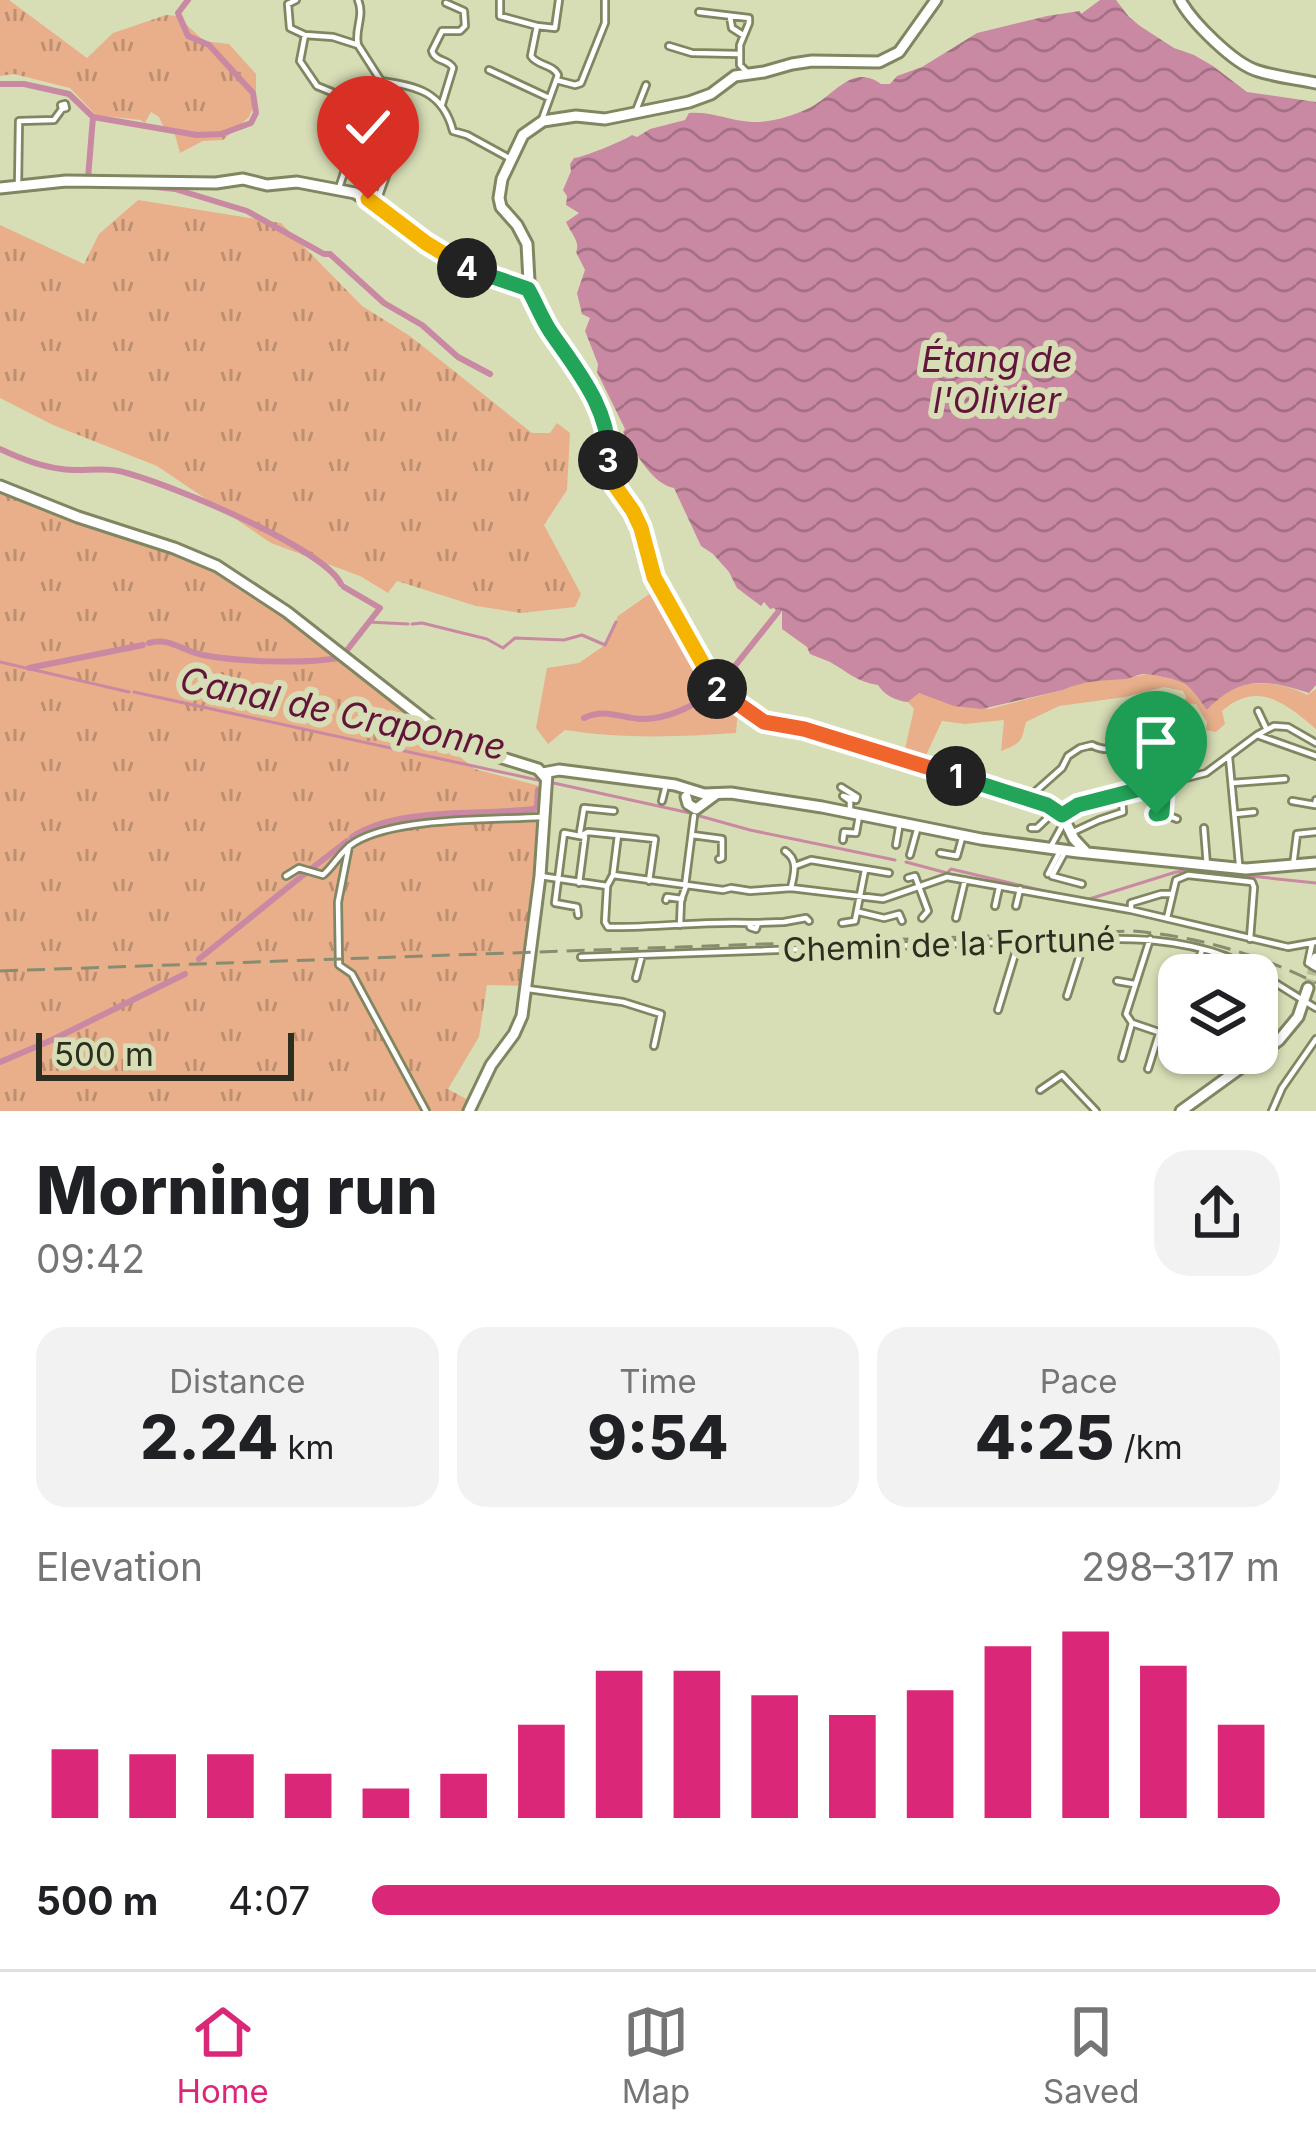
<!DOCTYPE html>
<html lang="en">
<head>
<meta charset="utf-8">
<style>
	:root { --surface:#fff; --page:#f2f2f2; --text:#202124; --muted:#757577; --line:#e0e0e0; --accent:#db2777 }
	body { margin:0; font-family:Inter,sans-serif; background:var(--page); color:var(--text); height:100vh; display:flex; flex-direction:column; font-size:45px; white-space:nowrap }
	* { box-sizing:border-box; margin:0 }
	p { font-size:39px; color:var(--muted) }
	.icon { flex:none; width:66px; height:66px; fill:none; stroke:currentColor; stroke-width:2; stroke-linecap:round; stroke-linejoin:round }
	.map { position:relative; height:1111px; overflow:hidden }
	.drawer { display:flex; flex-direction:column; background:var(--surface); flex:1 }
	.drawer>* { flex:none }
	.tools { position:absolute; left:1158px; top:954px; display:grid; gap:24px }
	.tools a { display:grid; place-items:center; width:120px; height:120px; border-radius:24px; background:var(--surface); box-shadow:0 3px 9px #0004; font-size:60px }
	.scale { position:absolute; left:36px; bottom:30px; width:258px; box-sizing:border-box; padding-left:12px; border:6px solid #2c2e1f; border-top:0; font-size:33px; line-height:42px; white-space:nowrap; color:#2c2e1f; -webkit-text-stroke:9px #d7deb6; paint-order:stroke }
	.pin { position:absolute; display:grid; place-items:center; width:102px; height:102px; color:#fff; margin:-123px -51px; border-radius:50% 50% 50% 0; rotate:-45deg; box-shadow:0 0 12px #0007 }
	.pin .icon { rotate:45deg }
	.km { position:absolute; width:60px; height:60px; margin:-30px; border-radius:50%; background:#222; color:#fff; font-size:33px; line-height:60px; text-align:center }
	.round { display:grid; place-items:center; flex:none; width:126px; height:126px; border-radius:36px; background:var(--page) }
	.head { display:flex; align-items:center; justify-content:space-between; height:204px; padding:0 36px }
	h1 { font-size:66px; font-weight:800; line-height:90px }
	.figures { display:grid; grid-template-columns:repeat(3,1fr); gap:18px; height:204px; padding:12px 36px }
	.figures div { display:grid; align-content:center; border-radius:30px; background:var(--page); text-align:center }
	.figures b { font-size:60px; font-weight:800 }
	.figures small { font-size:33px; font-weight:400 }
	.figures p { font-size:33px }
	.chart { height:336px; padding:24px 36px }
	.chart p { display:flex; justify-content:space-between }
	.chart svg { width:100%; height:216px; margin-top:12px; stroke:var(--accent); stroke-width:6 }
	ul { padding:0 36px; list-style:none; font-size:39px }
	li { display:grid; grid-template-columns:192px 144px 1fr; align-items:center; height:90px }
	li i { height:30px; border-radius:15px; background:var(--accent) }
	.dock { display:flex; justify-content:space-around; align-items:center; height:168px; border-top:3px solid var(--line); background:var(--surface); font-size:33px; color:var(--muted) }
	.dock a { display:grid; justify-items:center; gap:6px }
	.dock .selected { color:var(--accent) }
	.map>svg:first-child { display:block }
</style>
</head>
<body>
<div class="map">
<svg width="1316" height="1111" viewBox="0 0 1316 1111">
	<defs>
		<pattern id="grass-tufts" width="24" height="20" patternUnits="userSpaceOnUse" patternTransform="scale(3)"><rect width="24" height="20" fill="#e8af8a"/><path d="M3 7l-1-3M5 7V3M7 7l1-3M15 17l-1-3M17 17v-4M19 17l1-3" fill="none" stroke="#bc8f70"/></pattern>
		<pattern id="water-waves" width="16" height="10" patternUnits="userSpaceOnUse" patternTransform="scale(3)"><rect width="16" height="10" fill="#ca89a2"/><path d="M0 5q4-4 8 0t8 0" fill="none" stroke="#a47083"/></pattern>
	</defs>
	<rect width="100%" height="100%" fill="#d7deb6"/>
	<!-- grass -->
	<path fill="url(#grass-tufts)" d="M0 0H9L87 58 113 33 166 15 177 16 204 41 229 44 256 74V100L249 117 223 140 203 141 180 153 174 131 163 126 159 117 151 112 145 123 140 120 96 115 70 88 14 74 0 76Z
		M138 200 281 223 362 306 410 336 532 433H550L557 423 570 433 567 490 544 525 581 594 575 607 521 613 476 606 397 581 388 593 360 576 271 543 157 466 53 425 0 398V225L84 264 99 234Z
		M0 481 28 495 237 576 475 769 540 786 536 890 524 986 487 985 479 1037 448 1089 470 1101 465 1111H0Z"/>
	<!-- green -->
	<path fill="#e8af8a" d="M655 590 716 690 738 708 736 733C678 737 621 739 565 730L548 744 536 728 547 668 579 663 605 645 618 616Z
		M1147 674 1179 680 1194 692 1207 710C1211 705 1215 699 1220 695 1244 677 1283 682 1307 695L1316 689V729C1287 705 1259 679 1222 711L1225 724 1216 732 1206 730 1207 722 1196 704 1184 703 1186 697 1183 691 1164 687 1125 697 1059 706 1026 722C1021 742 1022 743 1001 751L1004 720 965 724 942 721 922 764 903 758 914 709 908 702 918 693 989 709 1063 690C1088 677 1120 681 1147 674Z"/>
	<!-- water -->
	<path fill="url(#water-waves)" d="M1100 0H1116L1129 17 1140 26 1174 48 1194 55 1213 66 1247 92 1316 102V685L1309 693C1266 679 1239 676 1207 710 1199 700 1193 688 1181 682 1176 679 1150 674 1144 674 1138 674 1132 678 1126 679 1106 680 1081 681 1063 690L982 709 954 706 919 693 908 702C896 701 884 695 878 685 859 683 846 671 830 662 824 659 816 657 810 654L807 647 782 629V611L778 612 774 608 770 609 764 602 761 606 737 588 729 572 713 554 701 546 674 488C652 484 635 452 623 432L625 429 597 372 598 364 585 331 590 318 582 314 577 293 585 270 576 252C581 242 570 232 566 222L579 213 566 205 567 196 563 190 571 171 570 164 574 158C582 158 625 140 632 135L637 137 650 129 685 120 689 113C711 111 731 121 752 122 769 123 792 116 807 109 833 98 851 62 881 84H890L897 76 922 67 977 33 1047 16 1080 11 1081 14Z"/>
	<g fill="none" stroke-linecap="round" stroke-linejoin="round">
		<!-- stream -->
		<path stroke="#ca89a2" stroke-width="3" d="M368 622 408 624
			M412 624 422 623 487 639 503 648 515 638 564 640 582 635 605 645 616 622
			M0 662 129 692
			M134 692 542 781
			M549 782 690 813
			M696 815 750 830 895 860
			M906 862 947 873 951 869 1065 896
			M1086 900 1176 872 1193 870 1316 883"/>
		<!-- canal -->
		<path stroke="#ca89a2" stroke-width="6" d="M0 84H24L69 94 93 117
			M91 179 88 178 93 117 197 135 221 134 251 123 256 113 253 93 209 45 188 36 178 13 188 0
			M146 186 175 189 247 211 324 254H330L384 303 422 325 458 357 490 374
			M0 449C19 458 42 467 62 469 81 472 100 467 119 471 163 481 323 547 341 584
			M149 643C170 637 182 651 203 655 240 662 303 664 339 658
			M344 654 380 608 344 587
			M29 668 143 645
			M719 686 778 612
			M584 718C605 708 620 718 642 719 669 719 693 706 715 691
			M352 837C399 806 479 816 534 809L537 806 538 790
			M311 869 347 841
			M199 959 307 872
			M0 1062 52 1040 185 974"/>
		<!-- secondary-tunnel -->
		<path stroke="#b5bb98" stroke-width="9" stroke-dasharray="9 4.5" stroke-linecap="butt" d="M1308 988 1314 964"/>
		<defs>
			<path id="street" d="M296 0 288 4 290 28 305 35 333 37 358 45 381 81C417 86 443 92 453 131L467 135 511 159
				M500 0V16L537 26
				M699 12 749 18V23L740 45V65L746 71
				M730 17 732 28 743 35
				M305 35 300 61 317 86 349 99 351 106 343 123
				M358 45C354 30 365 16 358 0
				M669 46 692 53 739 54
				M489 70 549 98
				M556 80 575 85 581 83 605 23V0
				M65 104 66 108 62 109 61 105Z
				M442 104 453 68C449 59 435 62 432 51L442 31H460L465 26 464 11 446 3
				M635 113 646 85
				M541 122 558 75C553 64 537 66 531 56L537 26 555 28 559 0
				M18 186 19 121 54 120 62 109
				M339 188 354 142
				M376 204 390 165
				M1258 711 1266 728
				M1257 735 1316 756
				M1229 757 1239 864
				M1232 783 1285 779
				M841 787 857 797 856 800 843 796 850 801V811
				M1033 798 1036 791 1062 768 1068 756 1080 748 1092 745C1118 759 1138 734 1153 713
				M662 801 665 789
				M1292 801 1315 805 1316 800
				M1162 813 1177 819
				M1156 814 1162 813 1164 783
				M1235 814 1254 812
				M1062 815 1078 805 1206 773 1257 735 1274 726 1288 727 1316 743
				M1031 828H1037L1055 811
				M1204 828 1207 866
				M580 832 584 808 614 811
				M1071 833 1099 820 1123 812 1122 799
				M584 834 588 832 618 835
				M692 835 722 839V858L719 859
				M843 840 844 832 856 833 859 816
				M896 845 900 822
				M349 846 338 902 339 965 352 974 426 1111
				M1050 848 1061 828
				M1066 850 1052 876 1082 884
				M785 851C799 860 794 874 791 888
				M940 853 957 856 962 838
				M910 855 918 826
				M795 866 811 860 889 873
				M1293 866 1297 834 1316 832
				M1048 874 1059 853
				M613 875 618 835 655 839 649 881
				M286 876 299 868 323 875C334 866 341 850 355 842 397 817 491 820 541 817
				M540 876 607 886 613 875 723 890 731 888 750 891 791 888 883 899 947 877 1131 910 1288 947 1316 942
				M908 878 915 876 928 911 922 918
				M685 886 694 816
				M607 887 605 922 608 927C655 928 702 921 749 923L750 927 756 929 758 923H749
				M666 900 667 897 682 899
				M995 906 999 888
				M1016 906 1020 889
				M1131 910V903L1161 894H1171
				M859 912 884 918 899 914 902 921
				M578 915 577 907 555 903 564 833 585 837 579 883
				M956 918 965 880
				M1167 918 1176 880 1188 875 1252 882 1254 887 1250 939
				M758 923 784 922 806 918 809 921
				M842 923 855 921 865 870
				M680 925 681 900 686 886
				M1312 944 1308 963 1316 968
				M581 957 1085 939C1133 938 1179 939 1225 956 1257 969 1287 991 1316 1008
				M1194 973 1202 950
				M1224 975 1228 958
				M636 978 642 955
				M1117 981 1134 984
				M528 989 623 1002 661 1014 654 1046
				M1067 996 1085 939
				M1171 1003 1179 1006
				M998 1010 1019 941
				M1132 1023 1179 1039
				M1223 1053 1239 1058 1245 1064
				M1122 1058 1132 1023 1126 1014 1150 939
				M1148 1069 1159 1034
				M1040 1090 1062 1075 1096 1111
				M1272 1111 1282 1088 1316 1039"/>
			<path id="secondary" d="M936 0 899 52 879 62 812 61 792 64 764 72 735 76 711 94 689 102 605 119 576 116 543 121 523 135 502 179 499 198 501 207 517 225 527 244 529 281 539 314 568 355 601 414 608 435V472L611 480 633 511 647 544 654 577 714 685C740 716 766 722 804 729L1047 805 1062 815 1074 839 1086 852
				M1180 0C1192 22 1234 64 1258 71 1277 77 1297 79 1316 83
				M0 188 66 181 216 183 243 179 267 185 297 182 355 193 397 219 426 243 470 270 520 285 532 294
				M0 486 78 517 174 548 217 566 287 612 454 743 538 769 545 777
				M543 773 559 770 675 785 704 794 731 793 822 807 981 839 1078 852 1246 869 1316 863
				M686 797 688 804 696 809 715 795
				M1314 964 1316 958
				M469 1111 491 1065 514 1034 522 1016 540 876 547 773
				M1181 1111 1279 1040 1298 1017 1308 988"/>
		</defs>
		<!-- street casing -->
		<use href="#street" stroke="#808661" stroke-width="10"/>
		<!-- secondary casing -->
		<use href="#secondary" stroke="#808661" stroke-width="15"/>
		<!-- street -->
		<use href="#street" stroke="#fff" stroke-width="4.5"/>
		<!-- secondary -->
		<use href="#secondary" stroke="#fff" stroke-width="9"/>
		<!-- rail -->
		<path stroke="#888d70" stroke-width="3" stroke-dasharray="18 9" stroke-linecap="butt" d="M0 971 1132 931C1196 936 1258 954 1316 983"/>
	</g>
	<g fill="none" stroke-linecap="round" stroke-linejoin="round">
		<defs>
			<path id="split-1" d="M956 776 1047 805 1062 815 1078 805 1164 783 1162 813 1156 814"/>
			<path id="split-2" d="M717 689 764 722 804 729 956 776"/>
			<path id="split-3" d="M608 460 611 480 633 511 641 528 654 577 717 689"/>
			<path id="split-4" d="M467 268 528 289C536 303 541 317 550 331 576 369 612 411 608 460"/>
			<path id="split-5" d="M368 199 426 243 467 268"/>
		</defs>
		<!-- split-1 casing -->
		<use href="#split-1" stroke="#fff" stroke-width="24"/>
		<!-- split-2 casing -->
		<use href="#split-2" stroke="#fff" stroke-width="24"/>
		<!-- split-3 casing -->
		<use href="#split-3" stroke="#fff" stroke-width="24"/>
		<!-- split-4 casing -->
		<use href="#split-4" stroke="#fff" stroke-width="24"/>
		<!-- split-5 casing -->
		<use href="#split-5" stroke="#fff" stroke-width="24"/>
		<!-- split-1 -->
		<use href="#split-1" stroke="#22a559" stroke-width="15"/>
		<!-- split-2 -->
		<use href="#split-2" stroke="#f0652b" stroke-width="15"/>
		<!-- split-3 -->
		<use href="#split-3" stroke="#f5b400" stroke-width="15"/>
		<!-- split-4 -->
		<use href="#split-4" stroke="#22a559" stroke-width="15"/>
		<!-- split-5 -->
		<use href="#split-5" stroke="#f5b400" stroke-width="15"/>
	</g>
	<g text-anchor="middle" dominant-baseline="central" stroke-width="12" stroke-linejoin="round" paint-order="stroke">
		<!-- street labels -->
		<g font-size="33" fill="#2c2e1f" stroke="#d7deb6">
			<text transform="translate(949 944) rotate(-2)">Chemin de la Fortuné</text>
		</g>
		<!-- water labels -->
		<g font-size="36" font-style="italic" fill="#62153b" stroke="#d7deb6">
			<text x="997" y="359">Étang de<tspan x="997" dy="41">l'Olivier</tspan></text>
			<text transform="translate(343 713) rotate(12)">Canal de Craponne</text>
		</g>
	</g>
</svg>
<div class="tools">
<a><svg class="icon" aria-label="layers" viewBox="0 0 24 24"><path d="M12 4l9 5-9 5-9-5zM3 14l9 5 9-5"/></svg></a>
</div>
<div class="scale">500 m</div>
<div class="pin" style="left:1156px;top:814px;background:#1e9e55"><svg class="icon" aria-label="arrive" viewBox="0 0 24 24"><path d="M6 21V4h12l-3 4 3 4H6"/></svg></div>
<div class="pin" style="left:368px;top:199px;background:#d93025"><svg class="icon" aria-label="check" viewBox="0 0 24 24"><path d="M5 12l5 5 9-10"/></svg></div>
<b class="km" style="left:956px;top:776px">1</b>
<b class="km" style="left:717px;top:689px">2</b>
<b class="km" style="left:608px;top:460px">3</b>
<b class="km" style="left:467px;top:268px">4</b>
</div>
<section class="drawer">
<div class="head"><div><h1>Morning run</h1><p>09:42</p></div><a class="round"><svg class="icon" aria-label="share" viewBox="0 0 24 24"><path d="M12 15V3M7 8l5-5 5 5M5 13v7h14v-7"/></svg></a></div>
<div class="figures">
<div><p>Distance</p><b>2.24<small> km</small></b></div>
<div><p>Time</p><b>9:54</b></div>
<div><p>Pace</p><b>4:25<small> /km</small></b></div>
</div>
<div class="chart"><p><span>Elevation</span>298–317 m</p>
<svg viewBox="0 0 160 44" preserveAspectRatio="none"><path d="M5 44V30M15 44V31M25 44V31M35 44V35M45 44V38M55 44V35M65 44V25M75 44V14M85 44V14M95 44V19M105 44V23M115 44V18M125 44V9M135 44V6M145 44V13M155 44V25"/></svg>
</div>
<ul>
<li><b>500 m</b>4:07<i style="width:100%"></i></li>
</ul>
</section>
<nav class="dock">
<a class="selected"><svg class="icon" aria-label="home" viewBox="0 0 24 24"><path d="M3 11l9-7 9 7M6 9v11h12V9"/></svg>Home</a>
<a><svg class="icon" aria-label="map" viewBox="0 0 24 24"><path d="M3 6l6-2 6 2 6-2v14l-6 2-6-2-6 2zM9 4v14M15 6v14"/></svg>Map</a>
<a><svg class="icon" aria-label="saved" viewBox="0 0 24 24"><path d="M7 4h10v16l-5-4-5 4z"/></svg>Saved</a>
</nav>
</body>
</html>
